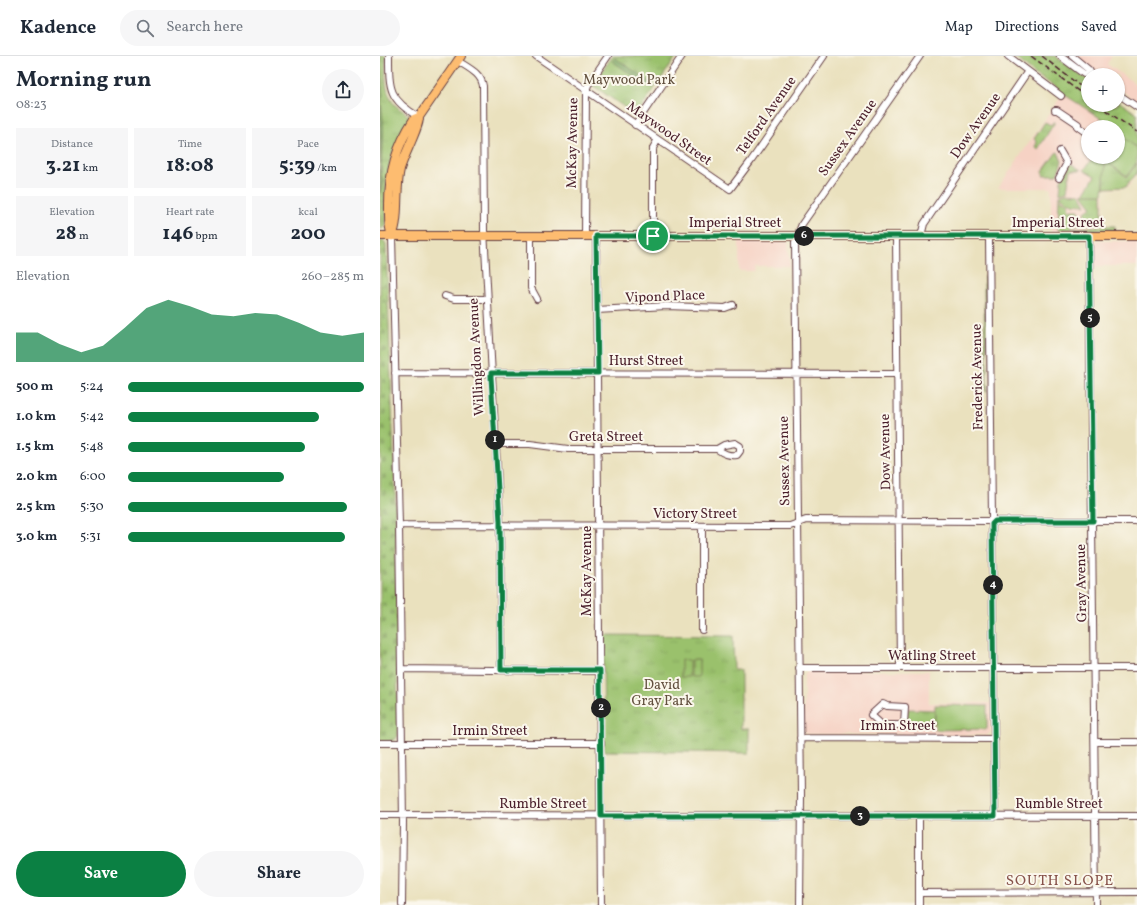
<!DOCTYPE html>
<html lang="en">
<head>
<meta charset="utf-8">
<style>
	:root { --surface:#fff; --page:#f6f6f7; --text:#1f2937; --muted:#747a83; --line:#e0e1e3; --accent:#0b8043 }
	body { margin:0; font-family:Vollkorn,serif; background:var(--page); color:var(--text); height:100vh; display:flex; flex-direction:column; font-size:15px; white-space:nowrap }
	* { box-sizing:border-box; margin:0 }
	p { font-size:13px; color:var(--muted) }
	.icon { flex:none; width:22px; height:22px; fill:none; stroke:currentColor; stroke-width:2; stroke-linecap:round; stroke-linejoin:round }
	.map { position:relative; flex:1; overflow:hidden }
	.details { display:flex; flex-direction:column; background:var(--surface); width:380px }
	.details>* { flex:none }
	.fabs { position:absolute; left:701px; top:12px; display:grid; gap:8px }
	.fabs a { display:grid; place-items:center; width:44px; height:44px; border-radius:50%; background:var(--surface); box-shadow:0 1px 3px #0004; font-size:20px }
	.pin { position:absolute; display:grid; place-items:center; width:34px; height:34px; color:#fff; margin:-17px; border:2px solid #fff; border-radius:50%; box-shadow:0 1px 4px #0007 }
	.km { position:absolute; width:20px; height:20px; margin:-10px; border-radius:50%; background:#222; color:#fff; font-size:11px; line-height:20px; text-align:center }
	.round { display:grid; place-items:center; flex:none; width:42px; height:42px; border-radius:21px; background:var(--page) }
	.overview { display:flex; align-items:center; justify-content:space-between; height:68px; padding:0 16px }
	h1 { font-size:22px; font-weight:700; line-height:30px }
	.stats { display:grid; grid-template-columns:repeat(3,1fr); gap:6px; height:68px; padding:4px 16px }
	.stats div { display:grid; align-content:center; border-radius:0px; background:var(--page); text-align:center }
	.stats b { font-size:20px; font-weight:700 }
	.stats small { font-size:11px; font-weight:400 }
	.stats p { font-size:11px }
	.chart { height:112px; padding:8px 16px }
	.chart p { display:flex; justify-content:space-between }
	.chart svg { width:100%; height:72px; margin-top:4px; fill:var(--accent); opacity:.7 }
	.button { display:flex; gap:8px; margin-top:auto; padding:8px 16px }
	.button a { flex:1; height:46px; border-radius:24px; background:var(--accent); color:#fff; font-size:16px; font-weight:700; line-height:46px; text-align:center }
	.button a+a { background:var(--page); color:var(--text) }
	ul { padding:0 16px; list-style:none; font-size:13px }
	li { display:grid; grid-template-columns:64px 48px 1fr; align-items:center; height:30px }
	li i { height:10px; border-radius:5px; background:var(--accent) }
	header { display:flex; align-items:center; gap:24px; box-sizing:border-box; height:56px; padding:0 20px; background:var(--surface); border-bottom:1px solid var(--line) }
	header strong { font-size:19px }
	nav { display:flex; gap:22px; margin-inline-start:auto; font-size:14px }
	.search { width:280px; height:36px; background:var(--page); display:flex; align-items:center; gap:10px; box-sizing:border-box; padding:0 14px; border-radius:22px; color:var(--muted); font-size:15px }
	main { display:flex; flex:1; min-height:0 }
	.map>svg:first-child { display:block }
</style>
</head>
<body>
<header>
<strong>Kadence</strong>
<div class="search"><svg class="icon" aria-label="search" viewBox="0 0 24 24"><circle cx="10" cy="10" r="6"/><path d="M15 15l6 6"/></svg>Search here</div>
<nav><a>Map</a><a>Directions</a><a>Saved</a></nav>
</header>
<main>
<section class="details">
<div class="overview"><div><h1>Morning run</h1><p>08:23</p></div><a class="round"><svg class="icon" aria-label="share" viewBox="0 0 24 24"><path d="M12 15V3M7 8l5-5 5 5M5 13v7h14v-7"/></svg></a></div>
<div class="stats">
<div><p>Distance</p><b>3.21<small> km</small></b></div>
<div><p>Time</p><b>18:08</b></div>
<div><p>Pace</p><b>5:39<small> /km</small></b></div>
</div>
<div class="stats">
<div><p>Elevation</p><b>28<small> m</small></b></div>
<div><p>Heart rate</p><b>146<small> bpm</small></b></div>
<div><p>kcal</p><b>200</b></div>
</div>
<div class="chart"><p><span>Elevation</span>260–285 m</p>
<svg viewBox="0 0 160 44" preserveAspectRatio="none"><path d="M0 44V26L10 26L20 33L30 38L40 34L50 23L60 11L70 6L80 10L90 15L100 16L110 14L120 15L130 20L140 26L150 28L160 26V44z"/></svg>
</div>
<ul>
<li><b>500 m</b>5:24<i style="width:100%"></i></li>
<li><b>1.0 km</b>5:42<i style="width:81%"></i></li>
<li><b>1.5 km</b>5:48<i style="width:75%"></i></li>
<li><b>2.0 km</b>6:00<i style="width:66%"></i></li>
<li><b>2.5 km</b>5:30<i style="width:93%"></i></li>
<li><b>3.0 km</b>5:31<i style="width:92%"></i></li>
</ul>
<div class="button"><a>Save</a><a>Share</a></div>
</section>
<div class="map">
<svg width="757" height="849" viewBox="0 0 757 849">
	<defs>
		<pattern id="grass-tufts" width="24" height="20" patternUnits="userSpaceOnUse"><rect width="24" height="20" fill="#9ac16c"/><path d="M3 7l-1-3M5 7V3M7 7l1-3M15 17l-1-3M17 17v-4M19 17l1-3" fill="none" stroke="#86a55e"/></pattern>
		<pattern id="forest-firs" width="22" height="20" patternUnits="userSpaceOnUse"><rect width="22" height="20" fill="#7ba760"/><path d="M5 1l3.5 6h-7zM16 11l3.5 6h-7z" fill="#67874f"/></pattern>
		<pattern id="cemetery-stones" width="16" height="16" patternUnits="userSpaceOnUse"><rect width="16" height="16" fill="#9ac16c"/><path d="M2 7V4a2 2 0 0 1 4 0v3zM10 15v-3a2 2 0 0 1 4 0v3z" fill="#86a55e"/></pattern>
	</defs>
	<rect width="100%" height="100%" fill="#fbf7ec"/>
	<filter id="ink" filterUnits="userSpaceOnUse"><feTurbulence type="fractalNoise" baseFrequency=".025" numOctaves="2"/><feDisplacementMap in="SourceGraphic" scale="8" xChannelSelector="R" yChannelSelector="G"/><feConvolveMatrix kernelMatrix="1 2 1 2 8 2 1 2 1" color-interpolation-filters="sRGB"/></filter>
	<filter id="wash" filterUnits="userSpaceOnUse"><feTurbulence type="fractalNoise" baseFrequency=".012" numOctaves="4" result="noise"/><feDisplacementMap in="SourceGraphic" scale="16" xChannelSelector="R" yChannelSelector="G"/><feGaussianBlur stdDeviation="0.9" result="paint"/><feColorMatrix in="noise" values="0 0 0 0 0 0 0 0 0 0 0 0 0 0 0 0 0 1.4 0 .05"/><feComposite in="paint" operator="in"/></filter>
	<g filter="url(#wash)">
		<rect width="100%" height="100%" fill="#eae1be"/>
		<!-- built -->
		<path fill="#f6d2c4" d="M696 0H732L727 8 757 29V46L738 32V19H719Z
			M682 39H685L734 71H708V101H738V74L757 87V119L747 132 724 133 723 175 671 176V132H618Z
			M359 185 408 186 410 210H375L374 215H359Z
			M716 185H757V210H712V190Z
			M428 615H549V647H611V676L607 679 427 678 424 675V618Z"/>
		<!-- grass -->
		<path fill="url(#grass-tufts)" stroke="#72704c" d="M0 0H6C6 16 3 36 15 49 20 54 29 57 30 64 25 73 20 82 15 91 4 116 6 143 5 170L0 174Z
			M233 0H297L256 59 212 29Z
			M634 0H675L708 24V49H738V45L757 58V92L744 82 738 71H734L685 39H682L676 31 655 18Z
			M674 65 675 66 658 93 655 91 657 86 654 83 665 66 671 69Z
			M678 96 682 105 677 119H663V115L676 97Z
			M727 106 747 121 757 107V117L746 131 724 132 725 107Z
			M690 107 701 114H690L687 135 680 137 681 124Z
			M686 137 700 138 706 149C696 149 685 148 680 139Z
			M702 138H722V167L704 166 705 156 712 151Z
			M679 139 682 145 688 147 689 154H699L700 168H690L694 174H678Z
			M724 170H735V174H696L694 172Z
			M604 220 606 221 607 335H605Z
			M223 579 353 580 354 614H361V673H369V697L224 695Z
			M528 653 555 654 554 668 526 669Z"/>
		<!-- forest -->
		<path fill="url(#forest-firs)" stroke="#626346" d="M0 2 3 40 1 45 3 64 1 118 3 125 0 137Z
			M235 2 273 28 270 31 232 5Z"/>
		<!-- cemetery -->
		<path fill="url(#cemetery-stones)" stroke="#72704c" d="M0 185H4L6 189 15 429 18 680 14 685H0Z"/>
		<!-- garden -->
		<path fill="#9ac16c" stroke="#72704c" d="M744 82 757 92V106L747 120 727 106 730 101H738V88Z
			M712 103 725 107 723 138H704L715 120 704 114Z
			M301 604H309V621H301Z
			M311 604H319V621H311Z
			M555 649 607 650V673L555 674Z"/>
	</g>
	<g filter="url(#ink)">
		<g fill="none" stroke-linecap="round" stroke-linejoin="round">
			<defs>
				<path id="minor" d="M9 0C9 33 9 44 39 61
					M156 0 350 133 371 105 444 0
					M628 0 681 40
					M680 0 704 18 709 19
					M692 0 709 14 712 19
					M78 5C88 12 101 17 103 30L104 174 120 465 121 614
					M738 38 757 51
					M675 54H677L698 68 697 70 708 78
					M255 69 302 0
					M679 122 687 107 680 95
					M12 180 19 469 23 765 22 849
					M151 180V232L157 243
					M273 180V92L277 85
					M516 180 520 612
					M541 180 544 168 648 15
					M709 180 716 849
					M205 181 206 35 208 29 228 0
					M216 181 221 849
					M609 181 612 462
					M65 240 74 243H107
					M217 254 286 250 345 252 353 249
					M15 317 517 318
					M115 388H150L188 393H337C344 398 349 400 357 399L360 395V390L355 387 344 389 337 393
					M615 465H757
					M612 468 615 760
					M19 469 410 470 426 464 609 465
					M322 470V574
					M419 612H757
					M21 613 220 615
					M503 648 507 650 525 651 524 669H502L491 659Z
					M420 682 615 683
					M715 686H757
					M0 687H221
					M0 759 757 760
					M539 760V849
					M539 837 757 836
					M420 849 421 740 415 186 422 168 540 0"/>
				<path id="major" d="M0 180H757
					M12 180C8 170 9 160 9 149 9 116 16 91 34 63L39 61 81 0
					M12 180C20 163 15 134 20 113 24 99 40 70 39 61"/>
			</defs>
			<!-- minor casing -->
			<use href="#minor" stroke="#623c41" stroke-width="8"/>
			<!-- major casing -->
			<use href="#major" stroke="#623c41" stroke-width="10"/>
			<!-- minor -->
			<use href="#minor" stroke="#fff" stroke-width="6"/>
			<!-- major -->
			<use href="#major" stroke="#fdbc70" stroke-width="8"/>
			<!-- rail -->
			<path stroke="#4a1f2b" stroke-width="1.5" stroke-dasharray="6 3" stroke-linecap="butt" d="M651 0 708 42
				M662 0 700 30
				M718 49 757 76"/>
		</g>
	</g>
	<g fill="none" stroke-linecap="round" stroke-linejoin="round" filter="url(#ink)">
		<defs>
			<path id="route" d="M216 180H709L713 465H615L612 468 615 760H221L220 614H121L120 465 111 321V317H218Z"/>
		</defs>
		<!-- route casing -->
		<use href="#route" stroke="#fff" stroke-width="8"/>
		<!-- route -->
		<use href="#route" stroke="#0b8043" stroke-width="5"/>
	</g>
	<g text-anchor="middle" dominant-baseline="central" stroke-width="4" stroke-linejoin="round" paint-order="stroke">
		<!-- park labels -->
		<g font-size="14" fill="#62503e" stroke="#fbf7ec">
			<text x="249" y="24">Maywood Park</text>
			<text x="282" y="629">David<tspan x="282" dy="16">Gray Park</tspan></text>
		</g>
		<!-- street labels -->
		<g font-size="14" fill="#4a1f2b" stroke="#fbf7ec">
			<text transform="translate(387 60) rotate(-55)">Telford Avenue</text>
			<text transform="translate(596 70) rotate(-55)">Dow Avenue</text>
			<text transform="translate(289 78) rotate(35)">Maywood Street</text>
			<text transform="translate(468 82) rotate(-55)">Sussex Avenue</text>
			<text transform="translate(193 87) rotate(-89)">McKay Avenue</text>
			<text x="355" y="167">Imperial Street</text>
			<text x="678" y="167">Imperial Street</text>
			<text transform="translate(285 241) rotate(-2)">Vipond Place</text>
			<text transform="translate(97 301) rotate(-93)">Willingdon Avenue</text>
			<text x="266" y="305">Hurst Street</text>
			<text transform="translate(598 321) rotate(-91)">Frederick Avenue</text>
			<text x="226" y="381">Greta Street</text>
			<text transform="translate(506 396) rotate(-91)">Dow Avenue</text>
			<text transform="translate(405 405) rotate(-91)">Sussex Avenue</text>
			<text x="315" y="458">Victory Street</text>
			<text transform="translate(207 515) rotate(-90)">McKay Avenue</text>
			<text transform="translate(702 527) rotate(-91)">Gray Avenue</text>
			<text x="552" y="600">Watling Street</text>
			<text x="518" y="670">Irmin Street</text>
			<text x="110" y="675">Irmin Street</text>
			<text x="163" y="748">Rumble Street</text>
			<text x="679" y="748">Rumble Street</text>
		</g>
		<!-- neighbourhood labels -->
		<g font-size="15" letter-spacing="1" fill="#86524a" stroke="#fbf7ec">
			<text x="680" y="825">SOUTH SLOPE</text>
		</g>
	</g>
</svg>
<div class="fabs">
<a>+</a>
<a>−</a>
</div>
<div class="pin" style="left:273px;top:180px;background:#1e9e55"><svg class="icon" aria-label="arrive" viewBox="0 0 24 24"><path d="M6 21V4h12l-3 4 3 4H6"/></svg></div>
<b class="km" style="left:115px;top:384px">1</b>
<b class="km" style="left:221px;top:652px">2</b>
<b class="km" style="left:480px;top:760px">3</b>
<b class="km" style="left:613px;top:529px">4</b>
<b class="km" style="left:710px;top:262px">5</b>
<b class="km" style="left:424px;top:180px">6</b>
</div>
</main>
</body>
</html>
